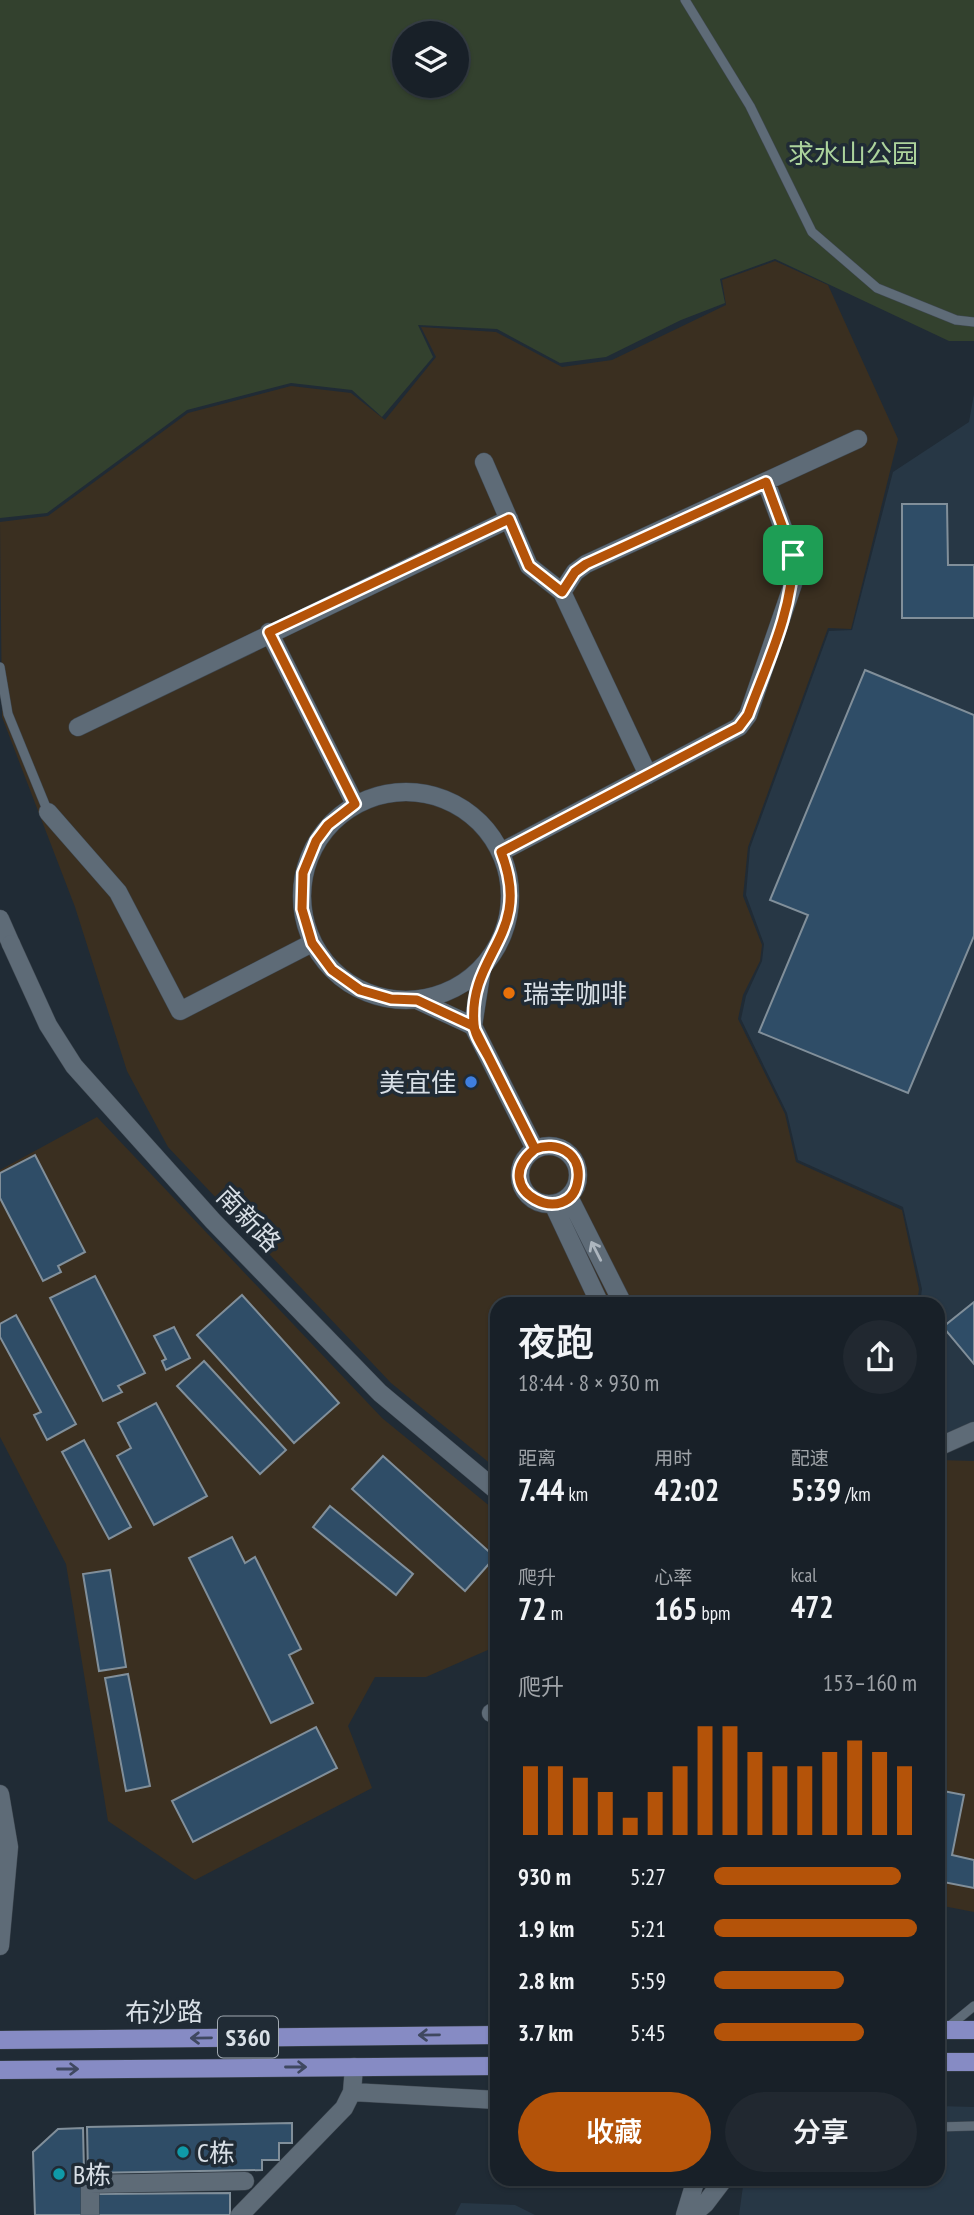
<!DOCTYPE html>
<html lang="zh">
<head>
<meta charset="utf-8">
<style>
	:root { --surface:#182028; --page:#212830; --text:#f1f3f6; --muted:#9fa3a8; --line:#363e45; --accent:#b45309 }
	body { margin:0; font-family:"PT Sans Narrow","Noto Sans SC",sans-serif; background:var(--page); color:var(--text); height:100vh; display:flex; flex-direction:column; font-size:26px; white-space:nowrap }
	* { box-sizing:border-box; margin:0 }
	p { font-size:23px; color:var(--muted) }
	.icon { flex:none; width:38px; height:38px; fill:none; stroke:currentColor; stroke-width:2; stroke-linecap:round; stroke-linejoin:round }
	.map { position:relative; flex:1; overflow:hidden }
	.panel { position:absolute; left:490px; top:1297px; width:455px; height:889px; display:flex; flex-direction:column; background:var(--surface); border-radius:21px; box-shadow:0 2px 5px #0004,0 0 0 2px var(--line) }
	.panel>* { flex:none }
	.fabs { position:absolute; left:392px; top:21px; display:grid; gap:14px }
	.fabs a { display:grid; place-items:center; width:77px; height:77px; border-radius:50%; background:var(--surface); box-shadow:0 2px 5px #0004,0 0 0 2px var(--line); font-size:35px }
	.pin { position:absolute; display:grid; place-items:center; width:60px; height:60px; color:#fff; margin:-30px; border-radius:14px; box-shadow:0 4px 10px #0006 }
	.round { display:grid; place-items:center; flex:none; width:74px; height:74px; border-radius:37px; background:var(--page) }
	.overview { display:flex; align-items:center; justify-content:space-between; height:119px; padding:0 28px }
	h1 { font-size:38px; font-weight:600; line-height:52px }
	.stats { display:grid; grid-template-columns:repeat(3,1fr); gap:10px; height:119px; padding:7px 28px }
	.stats div { display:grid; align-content:center }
	.stats b { font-size:30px; font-weight:600 }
	.stats small { font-size:19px; font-weight:400 }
	.stats p { font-size:19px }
	.chart { height:196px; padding:14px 28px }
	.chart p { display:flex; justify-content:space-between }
	.chart svg { width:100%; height:126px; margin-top:7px; stroke:var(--accent); stroke-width:6 }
	.primary-button { display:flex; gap:14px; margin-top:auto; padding:14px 28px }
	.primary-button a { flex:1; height:80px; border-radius:42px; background:var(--accent); color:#fff; font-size:28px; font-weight:600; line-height:80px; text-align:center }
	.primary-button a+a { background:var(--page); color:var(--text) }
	ul { padding:0 28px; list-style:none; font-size:23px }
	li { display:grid; grid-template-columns:112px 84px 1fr; align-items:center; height:52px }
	li i { height:18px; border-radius:9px; background:var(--accent) }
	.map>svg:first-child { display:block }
</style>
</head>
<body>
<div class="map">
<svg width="974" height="2215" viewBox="0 0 974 2215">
	<rect width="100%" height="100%" fill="#202b35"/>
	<!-- commercial -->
	<path fill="#3a2f20" d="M775 261 828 285 898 439 851 629 828 628 748 847 743 896 762 945 760 961 743 995 738 1019 785 1114 796 1162 902 1210 919 1289 917 1304H497V1469L391 1383 168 1147 127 1071 75 907 2 717 0 522 48 516 188 413 291 386 351 393 385 420 436 357 421 327 496 332 562 367 612 360 726 305 722 280Z
		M97 1117 382 1418 497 1512V1646L426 1677H375L348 1726 372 1788 195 1880 108 1821 66 1564 0 1437V1170Z
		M940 1460 974 1461V1912L938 1905Z"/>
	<!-- built -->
	<path fill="#273745" d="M974 394V1422L938 1439V1304H920L922 1289 903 1207 798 1160 787 1113 741 1019 746 996 762 961 764 944 746 895 750 848 829 631 852 630 893 472 969 422Z
		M938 2106 974 2107V2215H739L744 2179H938Z
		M461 2203 515 2205 535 2215H455Z"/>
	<!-- green -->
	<path fill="#33412e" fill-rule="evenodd" d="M0 0H974V341H949L775 259 720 279 725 303 681 320 606 357 560 363 497 329 418 325 433 357 382 417 352 390 291 383 187 410 47 513 0 518ZM404 33H457V86H404Z"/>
	<!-- building -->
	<path fill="#2f4d67" stroke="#818f9a" stroke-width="2" d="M902 504H947L948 565H974V618H902Z
		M865 670 974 715V936L908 1093 759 1032 808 915 770 900Z
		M35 1155 85 1252 58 1266 61 1272 43 1281 0 1198V1173Z
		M95 1276 145 1373 118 1386 122 1392 103 1401 50 1298Z
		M242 1295 339 1403 294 1443 197 1335Z
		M974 1302V1364L943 1327Z
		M16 1315 76 1424 47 1440 34 1415 41 1412 0 1337V1324Z
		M174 1327 190 1358 166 1370 162 1361 166 1359 154 1336Z
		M204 1361 286 1450 260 1474 177 1386Z
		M156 1403 207 1496 154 1525 117 1456 131 1448 118 1423Z
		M84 1440 131 1527 109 1539 62 1452Z
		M383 1456 495 1557 465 1591 352 1489Z
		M330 1506 413 1574 396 1595 313 1527Z
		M232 1537 245 1563 255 1557 301 1649 289 1655 313 1703 271 1723 189 1558Z
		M110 1570 126 1667 99 1671 83 1574Z
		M128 1674 150 1786 126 1791 105 1678Z
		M316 1727 337 1768 193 1842 172 1801Z
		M938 1790 964 1795 952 1855 974 1860V1888L938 1881Z
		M292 2123V2143H279V2160H262V2170L88 2173 87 2127Z
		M83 2128 85 2215H35L33 2152 58 2129Z
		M230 2193V2215H95L94 2194Z"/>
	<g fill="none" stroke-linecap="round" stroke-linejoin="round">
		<defs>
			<path id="lane" d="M685 0 750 106 812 232 877 288 956 320 974 322
				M0 667 8 714 48 812
				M946 2029 974 2006
				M938 2127 974 2126
				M723 2180 744 2179"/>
			<path id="street" d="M484 462 529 566 562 592 648 775
				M562 592 575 572 586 564 858 439
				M269 632 355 804
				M78 727 509 519
				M302 896a104 104 0 1 1 208 0a104 104 0 1 1-208 0Z
				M48 812 118 892 180 1011 312 943
				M501 852 739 727 748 715 793 584V555L766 482
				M0 919 11 944
				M482 968 473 1026 535 1149
				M417 1000 473 1026
				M520 1175a29 29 0 1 1 58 0a29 29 0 1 1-58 0Z
				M569 1197 623 1304
				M553 1204 600 1304
				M938 1447 974 1431
				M352 2092 497 2100
				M90 2215V2184L245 2181
				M240 2215 344 2108 352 2092 354 2067"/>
			<path id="secondary" d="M11 944 48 1025 74 1066 213 1221 380 1393 497 1491
				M491 1713 497 1710
				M0 1794 9 1847 0 1946
				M685 2215 696 2179
				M692 2215 705 2204 724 2179"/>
			<path id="primary" d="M938 2030H974
				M0 2040 497 2035
				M938 2062H974
				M0 2070 497 2066"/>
		</defs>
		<!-- lane casing -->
		<use href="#lane" stroke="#3f4851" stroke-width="10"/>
		<!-- street casing -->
		<use href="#street" stroke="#3f4851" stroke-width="19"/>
		<!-- secondary casing -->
		<use href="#secondary" stroke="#3f4851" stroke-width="19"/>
		<!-- primary casing -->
		<use href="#primary" stroke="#3f4851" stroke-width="19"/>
		<!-- lane -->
		<use href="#lane" stroke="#5e6b77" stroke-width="9"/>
		<!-- street -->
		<use href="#street" stroke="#5e6b77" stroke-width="18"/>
		<!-- secondary -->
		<use href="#secondary" stroke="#5e6b77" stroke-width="18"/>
		<!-- primary -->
		<use href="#primary" stroke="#868bc4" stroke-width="18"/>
	</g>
	<!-- one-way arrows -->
	<defs><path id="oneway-shaft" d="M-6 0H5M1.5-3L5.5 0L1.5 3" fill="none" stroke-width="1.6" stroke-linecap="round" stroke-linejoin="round" transform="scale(1.75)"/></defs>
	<use stroke="#adb6bf" href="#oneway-shaft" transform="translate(596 1251) rotate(-117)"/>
	<g stroke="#3f4860">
		<use href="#oneway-shaft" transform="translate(429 2035) rotate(179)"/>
		<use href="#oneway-shaft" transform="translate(201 2038) rotate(179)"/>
		<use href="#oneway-shaft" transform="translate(296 2067)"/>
		<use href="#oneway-shaft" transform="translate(68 2069)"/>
	</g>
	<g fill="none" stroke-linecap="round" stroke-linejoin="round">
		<defs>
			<path id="route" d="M793 555 766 482 586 564 575 572 562 592 529 566 509 519 269 632 355 804 328 825 316 841 303 873 302 909 312 943 332 970 360 990 391 999 417 1000 473 1026 535 1149C484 1190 572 1232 578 1179 581 1152 556 1141 535 1149 520 1119 504 1088 489 1058 484 1048 474 1035 474 1024 468 953 534 935 501 852L739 727 748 715C767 663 793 611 793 555"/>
		</defs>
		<!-- route casing -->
		<use href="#route" stroke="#fff" stroke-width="14"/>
		<!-- route -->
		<use href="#route" stroke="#b45309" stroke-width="9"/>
	</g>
	<!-- markers -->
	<circle fill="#e8710a" stroke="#202b35" stroke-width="2.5" cx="509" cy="993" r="7"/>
	<circle fill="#3f7fe0" stroke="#202b35" stroke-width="2.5" cx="471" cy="1082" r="7"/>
	<g fill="#0f9aa8" stroke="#202b35" stroke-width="2.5">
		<circle cx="183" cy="2152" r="7"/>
		<circle cx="59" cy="2174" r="7"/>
	</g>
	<g text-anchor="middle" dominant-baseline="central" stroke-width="7" stroke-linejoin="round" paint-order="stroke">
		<!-- shield labels -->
		<rect fill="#202b35" stroke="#a1a9b1" stroke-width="2" x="218" y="2016.5" width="60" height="41" rx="5"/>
		<g font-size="24" font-weight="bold" fill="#d8dfe6">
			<text x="248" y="2037">S360</text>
		</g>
		<!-- park labels -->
		<g font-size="26" fill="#acd39c" stroke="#202b35">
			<text x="853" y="153">求水山公园</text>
		</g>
		<!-- poi labels -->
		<g font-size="26" fill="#d8dfe6" stroke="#202b35" text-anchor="start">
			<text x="523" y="993">瑞幸咖啡</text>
			<text x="457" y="1082" text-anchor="end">美宜佳</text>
			<text x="197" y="2152">C栋</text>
			<text x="73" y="2174">B栋</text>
		</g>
		<!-- street labels -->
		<g font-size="26" fill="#d8dfe6" stroke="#202b35">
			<text transform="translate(249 1219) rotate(46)">南新路</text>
			<text transform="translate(164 2012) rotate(-1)">布沙路</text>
		</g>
	</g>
</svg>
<div class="fabs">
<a><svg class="icon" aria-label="layers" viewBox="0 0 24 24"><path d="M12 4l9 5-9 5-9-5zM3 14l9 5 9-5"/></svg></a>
</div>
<div class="pin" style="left:793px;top:555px;background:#1e9e55"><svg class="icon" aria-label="arrive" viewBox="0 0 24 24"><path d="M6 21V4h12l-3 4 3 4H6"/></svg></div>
<section class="panel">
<div class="overview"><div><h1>夜跑</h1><p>18:44 · 8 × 930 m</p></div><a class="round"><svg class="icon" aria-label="share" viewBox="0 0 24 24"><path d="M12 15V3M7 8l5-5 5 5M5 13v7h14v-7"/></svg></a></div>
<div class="stats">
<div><p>距离</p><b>7.44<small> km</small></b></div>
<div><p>用时</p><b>42:02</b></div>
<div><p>配速</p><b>5:39<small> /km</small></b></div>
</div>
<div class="stats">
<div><p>爬升</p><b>72<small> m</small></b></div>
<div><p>心率</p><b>165<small> bpm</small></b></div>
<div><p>kcal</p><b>472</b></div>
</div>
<div class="chart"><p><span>爬升</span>153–160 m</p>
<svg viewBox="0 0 160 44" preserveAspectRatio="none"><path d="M5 44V20M15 44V20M25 44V24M35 44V29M45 44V38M55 44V29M65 44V20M75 44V6M85 44V6M95 44V15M105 44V20M115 44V20M125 44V15M135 44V11M145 44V15M155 44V20"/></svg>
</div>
<ul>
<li><b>930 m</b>5:27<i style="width:92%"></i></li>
<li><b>1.9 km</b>5:21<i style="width:100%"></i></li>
<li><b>2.8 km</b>5:59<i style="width:64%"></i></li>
<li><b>3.7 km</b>5:45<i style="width:74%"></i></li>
</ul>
<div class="primary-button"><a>收藏</a><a>分享</a></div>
</section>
</div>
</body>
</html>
